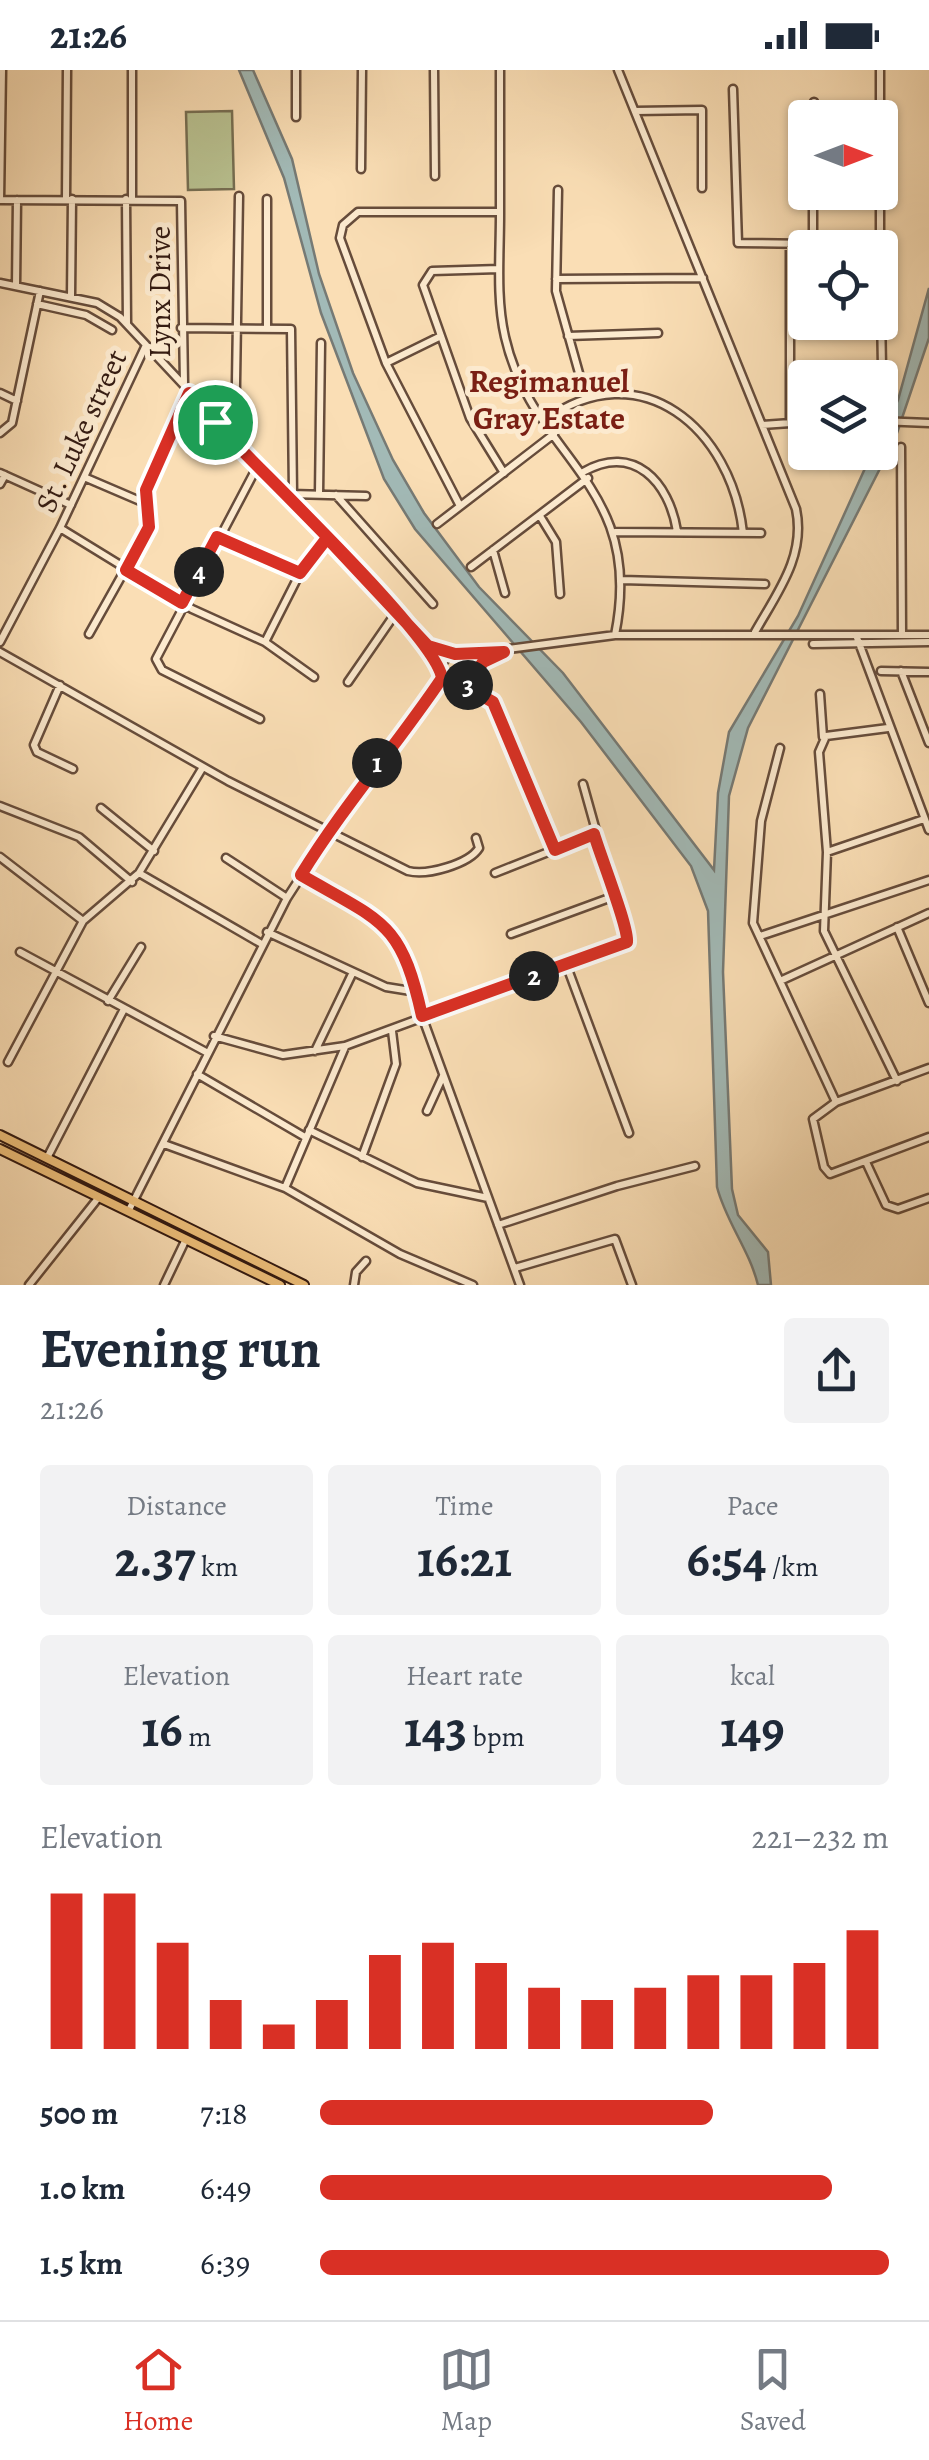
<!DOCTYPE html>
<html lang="en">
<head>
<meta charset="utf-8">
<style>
	:root { --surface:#fff; --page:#f2f2f3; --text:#1f2937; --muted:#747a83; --line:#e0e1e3; --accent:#d93025 }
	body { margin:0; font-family:Alegreya,serif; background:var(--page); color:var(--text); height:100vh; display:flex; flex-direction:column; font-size:38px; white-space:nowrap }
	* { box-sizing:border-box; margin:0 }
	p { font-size:32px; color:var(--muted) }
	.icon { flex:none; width:55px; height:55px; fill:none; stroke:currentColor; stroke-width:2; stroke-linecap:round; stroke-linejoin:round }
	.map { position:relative; height:1215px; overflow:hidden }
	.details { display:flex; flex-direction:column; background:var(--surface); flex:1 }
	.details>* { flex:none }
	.needle { width:65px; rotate:90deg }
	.buttons { position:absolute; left:788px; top:30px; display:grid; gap:20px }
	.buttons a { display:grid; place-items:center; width:110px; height:110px; border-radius:10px; background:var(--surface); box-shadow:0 2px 8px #0004; font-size:50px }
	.pin { position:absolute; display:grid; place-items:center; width:85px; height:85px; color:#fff; margin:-42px; border:5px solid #fff; border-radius:50%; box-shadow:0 2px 10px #0007 }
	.km { position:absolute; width:50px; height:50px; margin:-25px; border-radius:50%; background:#222; color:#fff; font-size:28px; line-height:50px; text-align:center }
	.round { display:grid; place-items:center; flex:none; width:105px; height:105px; border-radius:10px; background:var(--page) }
	.head { display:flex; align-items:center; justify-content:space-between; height:170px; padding:0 40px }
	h1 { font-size:55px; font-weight:600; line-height:75px }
	.figures { display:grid; grid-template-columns:repeat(3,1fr); gap:15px; height:170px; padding:10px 40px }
	.figures div { display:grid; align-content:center; border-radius:10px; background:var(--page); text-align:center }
	.figures b { font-size:50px; font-weight:600 }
	.figures small { font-size:28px; font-weight:400 }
	.figures p { font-size:28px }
	.chart { height:280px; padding:20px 40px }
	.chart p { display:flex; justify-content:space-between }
	.chart svg { width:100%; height:180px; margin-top:10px; stroke:var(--accent); stroke-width:6 }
	ul { padding:0 40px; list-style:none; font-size:32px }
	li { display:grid; grid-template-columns:160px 120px 1fr; align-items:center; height:75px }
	li i { height:25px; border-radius:12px; background:var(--accent) }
	.status { display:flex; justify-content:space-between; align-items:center; height:70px; padding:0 50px; background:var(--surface); direction:ltr }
	.status svg { height:28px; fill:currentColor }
	.menu { display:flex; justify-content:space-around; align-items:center; height:140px; border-top:2px solid var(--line); background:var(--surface); font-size:28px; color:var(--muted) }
	.menu a { display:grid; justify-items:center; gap:5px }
	.menu .on { color:var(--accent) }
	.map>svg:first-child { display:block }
</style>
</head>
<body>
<div class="status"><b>21:26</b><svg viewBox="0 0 49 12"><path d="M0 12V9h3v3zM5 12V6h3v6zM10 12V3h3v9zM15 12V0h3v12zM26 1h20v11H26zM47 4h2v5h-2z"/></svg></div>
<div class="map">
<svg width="929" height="1215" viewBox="0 0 929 1215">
	<rect width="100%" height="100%" fill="#fadeb5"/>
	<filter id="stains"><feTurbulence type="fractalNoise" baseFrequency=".002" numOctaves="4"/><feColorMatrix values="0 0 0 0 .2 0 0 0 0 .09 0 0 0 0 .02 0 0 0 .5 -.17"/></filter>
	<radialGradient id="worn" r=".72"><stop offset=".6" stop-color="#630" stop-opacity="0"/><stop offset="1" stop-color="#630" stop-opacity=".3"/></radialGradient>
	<!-- green -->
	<path fill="#b9c291" stroke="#766e52" stroke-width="2.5" d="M232 41 234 119 188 120 186 42Z"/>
	<!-- water -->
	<path fill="#a2bab7" stroke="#767a75" stroke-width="2.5" d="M239 0H253L292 89 319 204 353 303 393 390 424 443 479 517 563 603 714 800 718 723 729 662 798 546 872 383 880 382V367L898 330 929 218V268L895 369 748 658 729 726 723 902 732 1119 738 1145 768 1182 771 1215H758C749 1179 726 1152 717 1117L708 841 691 796 581 652 415 459 384 409 321 243 284 108Z"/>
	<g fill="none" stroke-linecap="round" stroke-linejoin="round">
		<defs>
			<path id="minor" d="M132 0V129
				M434 0 435 106
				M500 0C500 48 500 97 500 145 500 186 496 228 505 267 533 390 646 413 615 565
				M618 0 796 439C806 486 777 523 755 562
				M733 19 738 173 880 175
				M635 41 702 40V118
				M296 47V0
				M814 48V32
				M880 48V0
				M361 99 362 0
				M558 120 556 221 586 328
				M66 129 67 0
				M126 129 127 253
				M0 130 181 131 184 313
				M0 130 2 0
				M813 175V122
				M790 176V352
				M880 176V122
				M880 190 883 351
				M499 199 432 201 423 215 470 348 504 403
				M556 209 703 208
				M0 213 97 233 120 247 428 576 441 599
				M16 216 17 130
				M71 227 72 129
				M37 234 86 245 112 260
				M181 258 291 259 293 424
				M267 259V129
				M568 266 658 263
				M386 293 439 267
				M0 323 17 331
				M544 351C641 280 732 360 743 463
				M880 351 929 353
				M762 355 805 352
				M0 363 12 353 40 221
				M235 374 239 126
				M901 377 902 565
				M257 397 156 589 162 600 260 649
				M583 402C634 373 669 412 677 461
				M0 403 71 435
				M84 407 147 434
				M0 414 5 405
				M291 424 366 426
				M319 424 321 273
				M336 425 433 534
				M460 436 386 293 340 168 343 155 358 142H500
				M540 446 556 472 560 524
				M437 454 554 364
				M60 458 192 539 265 572 314 607
				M615 462 761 463
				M217 467 300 503
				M493 480 505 523
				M471 497 588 408
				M622 510 765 514
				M89 564 149 457 145 420 189 323
				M856 565 929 760
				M0 572 60 458 146 275
				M265 572 300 503 327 468
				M813 574 929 572
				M429 577 455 584
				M0 582 228 711 408 801C427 806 469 794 479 778L476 768
				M441 601a17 17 0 1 1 34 0a17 17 0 1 1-34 0Z
				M463 585 615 565H929
				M476 601 502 582
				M881 601 929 602
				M901 601 929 673
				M348 612 395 544
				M60 615 34 675 37 682 73 699
				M465 617 493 632 555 780
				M820 624 823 667
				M888 658 826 666 819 682 827 782 824 861 897 1011
				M780 678 761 751 753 853 836 1032 929 998
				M0 736 79 767 132 812
				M101 738 154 781
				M827 782 924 749
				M0 787 83 851
				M226 788 287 828
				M139 803 260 873
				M495 803 594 764
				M302 805 381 851 406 883 422 946 520 1215
				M897 857 929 933
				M267 862 386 917 417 922
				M511 864 612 827
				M760 866 929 810
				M20 882 206 982
				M566 894 629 1063
				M780 911 929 843
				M108 931 141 877
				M214 966 283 985 345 976 627 872 583 714
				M315 981 353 902
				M8 992 83 851 139 803 203 697
				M197 1004 305 1067
				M836 1032 813 1049 824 1097 830 1104 929 1067
				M427 1041 443 1006
				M309 1060 417 1113 488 1128
				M164 1074 285 1118 400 1184 473 1215
				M362 1087 396 994 392 961
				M47 1088 123 941
				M866 1092 886 1135 898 1139 929 1128
				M285 1118 345 977
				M129 1140 287 828 358 718 442 608
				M498 1155 617 1116 695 1096
				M515 1198 615 1169 632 1215
				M29 1215 99 1127
				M164 1215 186 1169
				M354 1215 356 1202 366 1191"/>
			<path id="major" d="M0 1065 304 1215
				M0 1079 280 1215"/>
		</defs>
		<!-- minor casing -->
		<use href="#minor" stroke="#664c3b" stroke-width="11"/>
		<!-- major casing -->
		<use href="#major" stroke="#341b12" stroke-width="12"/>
		<!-- minor -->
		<use href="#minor" stroke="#fceacf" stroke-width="6"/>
		<!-- major -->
		<use href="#major" stroke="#edbf7a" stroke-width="8"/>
	</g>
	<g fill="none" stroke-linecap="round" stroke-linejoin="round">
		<defs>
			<path id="route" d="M215 352C254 396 436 566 442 608 397 675 344 735 301 805 382 852 401 850 422 946L627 872C629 858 600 785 594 764L555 780 493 632 466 617 483 592 504 582 455 584 428 576 327 468 300 503 217 467 182 533 126 500 149 457 146 420 189 323 215 352"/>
		</defs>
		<!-- route casing -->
		<use href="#route" stroke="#fff" stroke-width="20"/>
		<!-- route -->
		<use href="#route" stroke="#d93025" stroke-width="12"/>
	</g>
	<g text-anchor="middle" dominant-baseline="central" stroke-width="10" stroke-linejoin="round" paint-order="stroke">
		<!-- street labels -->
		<g font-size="30" fill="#341b12" stroke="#fceacf">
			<text transform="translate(160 222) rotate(-90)">Lynx Drive</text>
			<text transform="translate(81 361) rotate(-65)">St. Luke street</text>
		</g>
		<!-- neighbourhood labels -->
		<g font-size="32" font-weight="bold" fill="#7a1f14" stroke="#fceacf">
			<text x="549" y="311">Regimanuel<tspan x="549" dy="37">Gray Estate</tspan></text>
		</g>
	</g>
	<rect width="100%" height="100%" filter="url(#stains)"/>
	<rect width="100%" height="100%" fill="url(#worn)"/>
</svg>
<div class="buttons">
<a><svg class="needle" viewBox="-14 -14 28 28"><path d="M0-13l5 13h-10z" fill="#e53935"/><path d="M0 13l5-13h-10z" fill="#747a83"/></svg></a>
<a><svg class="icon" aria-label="locate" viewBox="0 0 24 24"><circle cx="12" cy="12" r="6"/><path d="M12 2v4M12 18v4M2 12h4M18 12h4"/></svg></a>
<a><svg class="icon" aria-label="layers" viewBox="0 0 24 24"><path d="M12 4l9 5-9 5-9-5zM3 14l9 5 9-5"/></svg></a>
</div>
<div class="pin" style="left:215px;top:352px;background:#1e9e55"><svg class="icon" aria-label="arrive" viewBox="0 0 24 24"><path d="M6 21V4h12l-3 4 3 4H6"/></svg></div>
<b class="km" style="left:377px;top:693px">1</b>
<b class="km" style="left:534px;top:906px">2</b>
<b class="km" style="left:468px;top:615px">3</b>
<b class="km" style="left:199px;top:502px">4</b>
</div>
<section class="details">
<div class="head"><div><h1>Evening run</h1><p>21:26</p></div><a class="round"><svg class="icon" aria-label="share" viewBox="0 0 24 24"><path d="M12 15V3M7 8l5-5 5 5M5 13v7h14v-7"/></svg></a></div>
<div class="figures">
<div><p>Distance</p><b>2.37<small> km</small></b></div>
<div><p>Time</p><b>16:21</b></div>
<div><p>Pace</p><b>6:54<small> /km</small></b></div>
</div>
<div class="figures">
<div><p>Elevation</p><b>16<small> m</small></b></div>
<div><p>Heart rate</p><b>143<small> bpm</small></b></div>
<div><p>kcal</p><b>149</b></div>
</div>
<div class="chart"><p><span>Elevation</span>221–232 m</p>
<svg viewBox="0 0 160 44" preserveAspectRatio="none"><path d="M5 44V6M15 44V6M25 44V18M35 44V32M45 44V38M55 44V32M65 44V21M75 44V18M85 44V23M95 44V29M105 44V32M115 44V29M125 44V26M135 44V26M145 44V23M155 44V15"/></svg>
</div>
<ul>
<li><b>500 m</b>7:18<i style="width:69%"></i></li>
<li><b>1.0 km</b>6:49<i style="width:90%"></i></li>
<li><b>1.5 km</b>6:39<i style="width:100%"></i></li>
</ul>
</section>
<nav class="menu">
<a class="on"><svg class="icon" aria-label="home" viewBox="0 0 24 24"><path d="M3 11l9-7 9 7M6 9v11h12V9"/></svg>Home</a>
<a><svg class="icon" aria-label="map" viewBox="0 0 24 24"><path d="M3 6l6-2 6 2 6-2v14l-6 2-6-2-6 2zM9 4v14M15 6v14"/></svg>Map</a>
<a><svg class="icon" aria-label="saved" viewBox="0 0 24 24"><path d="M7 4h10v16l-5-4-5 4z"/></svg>Saved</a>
</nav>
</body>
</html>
